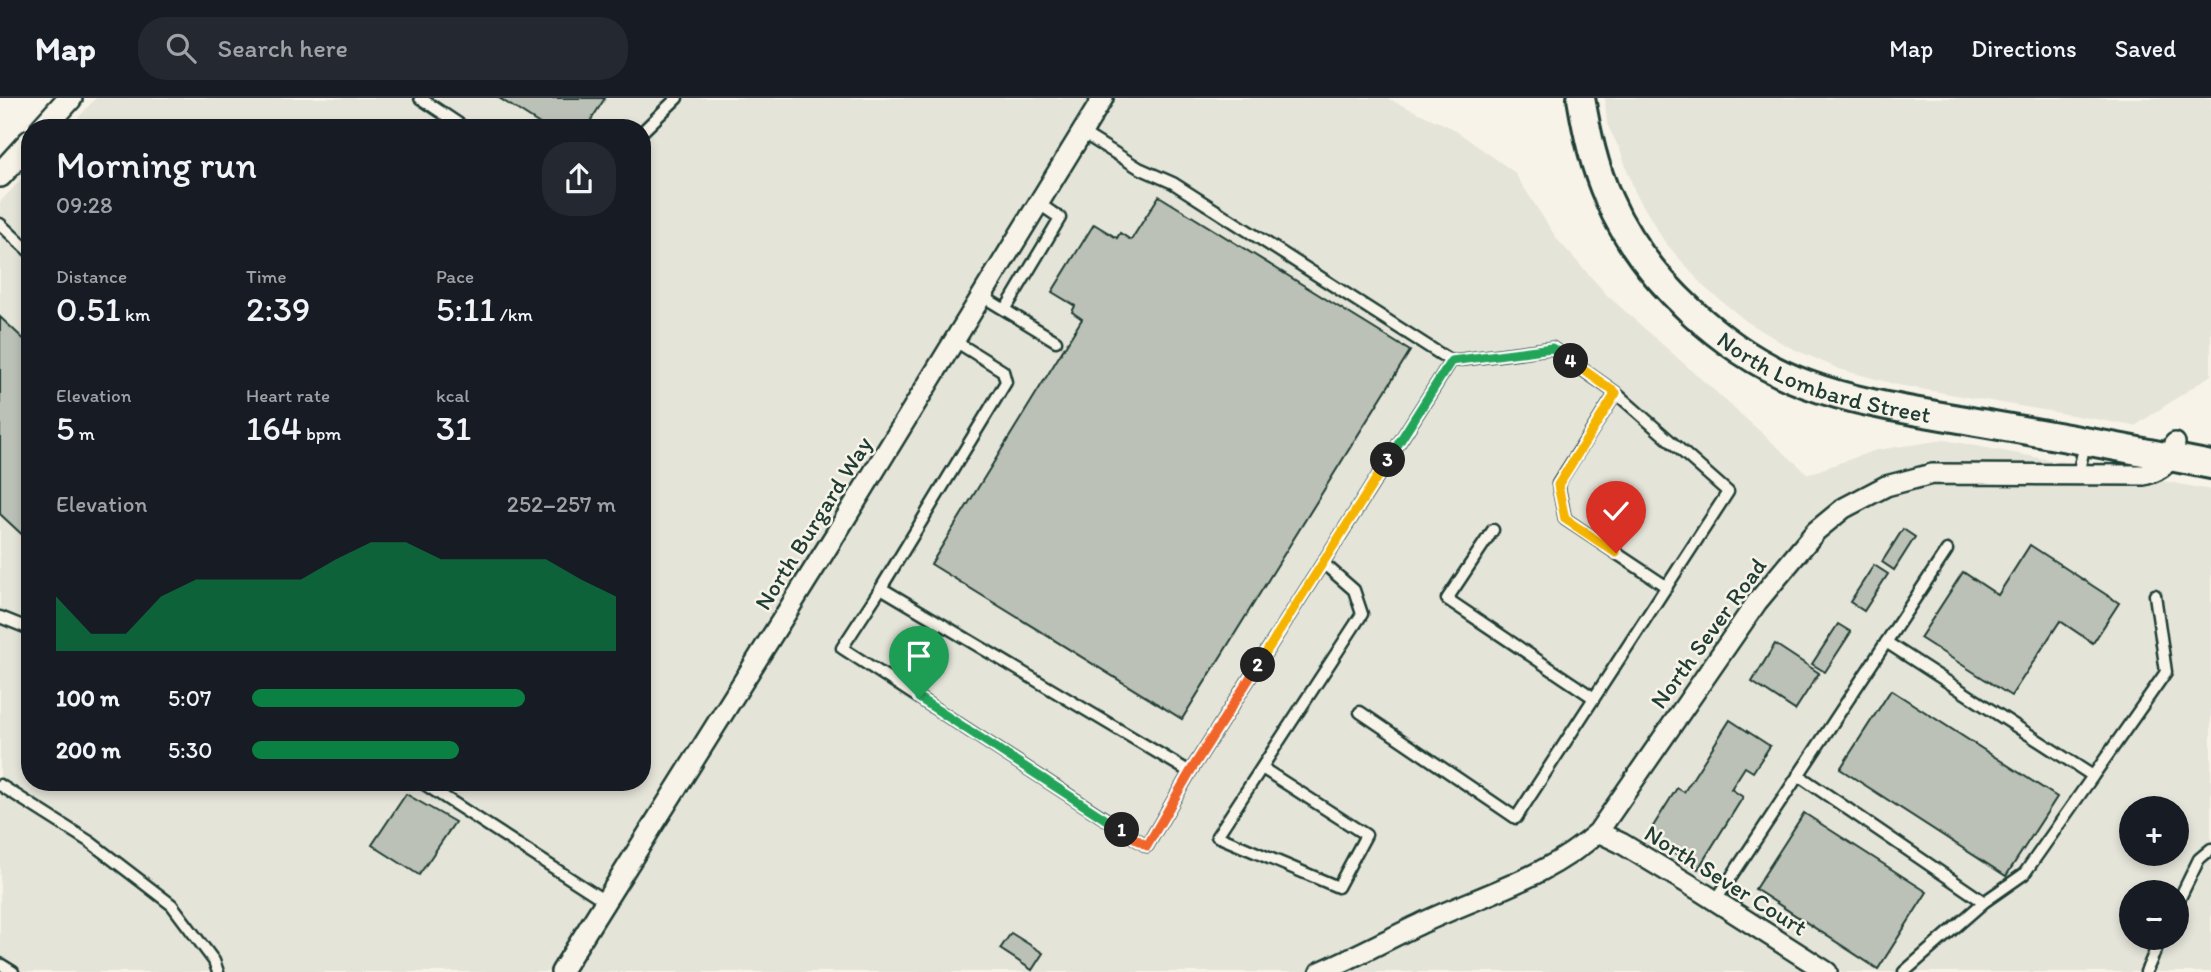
<!DOCTYPE html>
<html lang="en">
<head>
<meta charset="utf-8">
<style>
	:root { --surface:#171b24; --page:#242831; --text:#f1f3f6; --muted:#9ea1a6; --line:#363941; --accent:#0b8043 }
	body { margin:0; font-family:Itim,sans-serif; background:var(--page); color:var(--text); height:100vh; display:flex; flex-direction:column; font-size:26px; white-space:nowrap }
	* { box-sizing:border-box; margin:0 }
	p { font-size:23px; color:var(--muted) }
	.icon { flex:none; width:38px; height:38px; fill:none; stroke:currentColor; stroke-width:2; stroke-linecap:round; stroke-linejoin:round }
	.map { position:relative; flex:1; overflow:hidden }
	.details { position:absolute; left:21px; top:21px; width:630px; height:672px; display:flex; flex-direction:column; background:var(--surface); border-radius:28px; box-shadow:0 4px 10px #0003 }
	.details>* { flex:none }
	.controls { position:absolute; left:2119px; top:698px; display:grid; gap:14px }
	.controls a { display:grid; place-items:center; width:70px; height:70px; border-radius:50%; background:var(--surface); box-shadow:0 4px 10px #0003; font-size:35px }
	.pin { position:absolute; display:grid; place-items:center; width:60px; height:60px; color:#fff; margin:-72px -30px; border-radius:50% 50% 50% 0; rotate:-45deg; box-shadow:0 0 7px #0007 }
	.pin .icon { rotate:45deg }
	.km { position:absolute; width:35px; height:35px; margin:-18px; border-radius:50%; background:#222; color:#fff; font-size:19px; line-height:35px; text-align:center }
	.round { display:grid; place-items:center; flex:none; width:74px; height:74px; border-radius:28px; background:var(--page) }
	.headline { display:flex; align-items:center; justify-content:space-between; height:119px; padding:0 35px }
	h1 { font-size:38px; font-weight:600; line-height:52px }
	.metrics { display:grid; grid-template-columns:repeat(3,1fr); gap:10px; height:119px; padding:7px 35px }
	.metrics div { display:grid; align-content:center }
	.metrics b { font-size:35px; font-weight:600 }
	.metrics small { font-size:19px; font-weight:400 }
	.metrics p { font-size:19px }
	.chart { height:196px; padding:14px 35px }
	.chart p { display:flex; justify-content:space-between }
	.chart svg { width:100%; height:126px; margin-top:7px; fill:var(--accent); opacity:.7 }
	ul { padding:0 35px; list-style:none; font-size:23px }
	li { display:grid; grid-template-columns:112px 84px 1fr; align-items:center; height:52px }
	li i { height:18px; border-radius:9px; background:var(--accent) }
	header { display:flex; align-items:center; gap:42px; box-sizing:border-box; height:98px; padding:0 35px; background:var(--surface); border-bottom:2px solid var(--line) }
	header strong { font-size:33px }
	nav { display:flex; gap:38px; margin-inline-start:auto; font-size:24px }
	.search { width:490px; height:63px; background:var(--page); display:flex; align-items:center; gap:18px; box-sizing:border-box; padding:0 24px; border-radius:28px; color:var(--muted); font-size:26px }
	.map>svg:first-child { display:block }
</style>
</head>
<body>
<header>
<strong>Map</strong>
<div class="search"><svg class="icon" aria-label="search" viewBox="0 0 24 24"><circle cx="10" cy="10" r="6"/><path d="M15 15l6 6"/></svg>Search here</div>
<nav><a>Map</a><a>Directions</a><a>Saved</a></nav>
</header>
<div class="map">
<svg width="2211" height="874" viewBox="0 0 2211 874">
	<rect width="100%" height="100%" fill="#f7f3e8"/>
	<filter id="ink" filterUnits="userSpaceOnUse"><feTurbulence type="fractalNoise" baseFrequency=".0143" numOctaves="2"/><feDisplacementMap in="SourceGraphic" scale="14" xChannelSelector="R" yChannelSelector="G"/><feConvolveMatrix kernelMatrix="1 2 1 2 8 2 1 2 1" color-interpolation-filters="sRGB"/></filter>
	<g filter="url(#ink)">
		<!-- built -->
		<path fill="#e5e4d9" fill-rule="evenodd" d="M96 0H1386L1452 30 1514 74 1557 141 1608 198 1808 376 1876 352 1944 342 2211 392V874H0V104L30 72V684H642V30H69ZM2132 710H2177V756H2132ZM2132 794H2177V840H2132Z
			M1605 0H2211V277L2135 328 1898 287 1839 271 1787 248 1746 223 1704 189 1664 143 1635 94 1620 52 1607 26Z"/>
		<!-- building -->
		<path fill="#bbc1b6" stroke="#1f3d34" stroke-width="2" d="M499 0H605L586 30H546Z
			M1159 98 1410 253 1182 621 931 466 1082 221 1072 214 1075 208 1052 194 1094 126 1117 140 1120 135 1131 142Z
			M0 219 30 247V444L0 416Z
			M1903 431 1915 439 1894 472 1882 464Z
			M2030 447 2119 505 2093 545 2060 523 2011 598 1920 540 1963 474 1998 497Z
			M1874 467 1888 476 1864 513 1850 504Z
			M1838 526 1851 534 1825 574 1812 566Z
			M1775 546 1819 575 1795 612 1752 584Z
			M1891 592 2057 699 2006 778 1840 671Z
			M1730 622 1770 648 1753 674 1745 669 1731 691 1743 699 1698 771 1647 738 1677 690 1684 694Z
			M406 696 455 724 419 777 372 747Z
			M1804 715 1927 794 1878 871 1755 791Z
			M1011 835 1043 855 1032 872 1000 851Z"/>
		<g fill="none" stroke-linecap="round" stroke-linejoin="round">
			<defs>
				<path id="service" d="M420 0 465 30
					M642 34 677 0
					M1081 34 1139 70 1173 85 1451 263 1552 250 1616 295 1728 394 1516 720 1360 614
					M0 126 30 154
					M982 198 1056 243
					M1005 212 1060 120 1038 105
					M955 243 1003 273 1006 284 881 490 1190 674 1451 263
					M1616 295 1558 386 1565 421 1667 489
					M2078 376 2085 346
					M1493 432 1447 501 1594 600
					M881 490 842 550 1147 748 1190 674
					M0 519 30 531
					M1262 670 1366 737 1338 789 1217 738 1362 516 1354 492 1323 465
					M1798 677 1984 804 2024 776 2093 678 1886 544
					M2093 678 2166 574 2155 497
					M421 684 605 803
					M0 687 90 744 172 807 214 863 218 874
					M1716 802 1947 452
					M2177 806 2199 761 2211 751
					M0 866 13 874
					M1904 874 1984 804
					M2146 874 2161 840"/>
				<path id="minor" d="M1598 734 1621 745 1697 791 1827 874
					M561 874 837 434 1103 0
					M1320 874C1355 859 1388 841 1422 825 1481 797 1549 779 1598 734L1757 504 1816 433 1844 410 1886 388 1932 376 2144 377C2163 372 2171 364 2175 345"/>
				<path id="tertiary" d="M43 30 70 0
					M0 77 30 44"/>
				<g id="secondary">
					<path id="s1" d="M1581 0C1587 35 1594 69 1609 102 1643 180 1726 257 1806 286 1862 307 1923 314 1982 325 2058 338 2135 352 2211 367"/>
				</g>
			</defs>
			<!-- service casing -->
			<use href="#service" stroke="#1f3d34" stroke-width="15"/>
			<!-- minor casing -->
			<use href="#minor" stroke="#1f3d34" stroke-width="24"/>
			<!-- tertiary casing -->
			<use href="#tertiary" stroke="#1f3d34" stroke-width="28"/>
			<!-- secondary casing -->
			<use href="#secondary" stroke="#1f3d34" stroke-width="32"/>
			<!-- service -->
			<use href="#service" stroke="#f7f3e8" stroke-width="10"/>
			<!-- minor -->
			<use href="#minor" stroke="#f7f3e8" stroke-width="19"/>
			<!-- tertiary -->
			<use href="#tertiary" stroke="#f7f3e8" stroke-width="23"/>
			<!-- secondary -->
			<use href="#secondary" stroke="#f7f3e8" stroke-width="26"/>
		</g>
	</g>
	<g fill="none" stroke-linecap="round" stroke-linejoin="round" filter="url(#ink)">
		<defs>
			<path id="split-1" d="M919 600 1122 732"/>
			<path id="split-2" d="M1122 732 1147 748 1190 674 1258 567"/>
			<path id="split-3" d="M1258 567 1388 362"/>
			<path id="split-4" d="M1388 362 1451 263 1552 250 1571 263"/>
			<path id="split-5" d="M1571 263 1616 295 1558 387 1565 421 1616 455"/>
		</defs>
		<!-- split-1 casing -->
		<use href="#split-1" stroke="#fff" stroke-width="14"/>
		<!-- split-2 casing -->
		<use href="#split-2" stroke="#fff" stroke-width="14"/>
		<!-- split-3 casing -->
		<use href="#split-3" stroke="#fff" stroke-width="14"/>
		<!-- split-4 casing -->
		<use href="#split-4" stroke="#fff" stroke-width="14"/>
		<!-- split-5 casing -->
		<use href="#split-5" stroke="#fff" stroke-width="14"/>
		<!-- split-1 -->
		<use href="#split-1" stroke="#22a559" stroke-width="9"/>
		<!-- split-2 -->
		<use href="#split-2" stroke="#f0652b" stroke-width="9"/>
		<!-- split-3 -->
		<use href="#split-3" stroke="#f5b400" stroke-width="9"/>
		<!-- split-4 -->
		<use href="#split-4" stroke="#22a559" stroke-width="9"/>
		<!-- split-5 -->
		<use href="#split-5" stroke="#f5b400" stroke-width="9"/>
	</g>
	<g text-anchor="middle" dominant-baseline="central" stroke-width="5" stroke-linejoin="round" paint-order="stroke">
		<!-- street labels -->
		<g font-size="24" fill="#1f3d34" stroke="#f7f3e8">
			<text stroke="none"><textPath href="#s1" startOffset="397">North Lombard Street</textPath></text>
			<text transform="translate(813 425) rotate(-58)">North Burgard Way</text>
			<text transform="translate(1708 535) rotate(-54)">North Sever Road</text>
			<text transform="translate(1726 782) rotate(32)">North Sever Court</text>
		</g>
	</g>
</svg>
<div class="controls">
<a>+</a>
<a>−</a>
</div>
<div class="pin" style="left:919px;top:600px;background:#1e9e55"><svg class="icon" aria-label="arrive" viewBox="0 0 24 24"><path d="M6 21V4h12l-3 4 3 4H6"/></svg></div>
<div class="pin" style="left:1616px;top:455px;background:#d93025"><svg class="icon" aria-label="check" viewBox="0 0 24 24"><path d="M5 12l5 5 9-10"/></svg></div>
<b class="km" style="left:1122px;top:732px">1</b>
<b class="km" style="left:1258px;top:567px">2</b>
<b class="km" style="left:1388px;top:362px">3</b>
<b class="km" style="left:1571px;top:263px">4</b>
<section class="details">
<div class="headline"><div><h1>Morning run</h1><p>09:28</p></div><a class="round"><svg class="icon" aria-label="share" viewBox="0 0 24 24"><path d="M12 15V3M7 8l5-5 5 5M5 13v7h14v-7"/></svg></a></div>
<div class="metrics">
<div><p>Distance</p><b>0.51<small> km</small></b></div>
<div><p>Time</p><b>2:39</b></div>
<div><p>Pace</p><b>5:11<small> /km</small></b></div>
</div>
<div class="metrics">
<div><p>Elevation</p><b>5<small> m</small></b></div>
<div><p>Heart rate</p><b>164<small> bpm</small></b></div>
<div><p>kcal</p><b>31</b></div>
</div>
<div class="chart"><p><span>Elevation</span>252–257 m</p>
<svg viewBox="0 0 160 44" preserveAspectRatio="none"><path d="M0 44V25L10 38L20 38L30 25L40 19L50 19L60 19L70 19L80 12L90 6L100 6L110 12L120 12L130 12L140 12L150 19L160 25V44z"/></svg>
</div>
<ul>
<li><b>100 m</b>5:07<i style="width:75%"></i></li>
<li><b>200 m</b>5:30<i style="width:57%"></i></li>
</ul>
</section>
</div>
</body>
</html>
